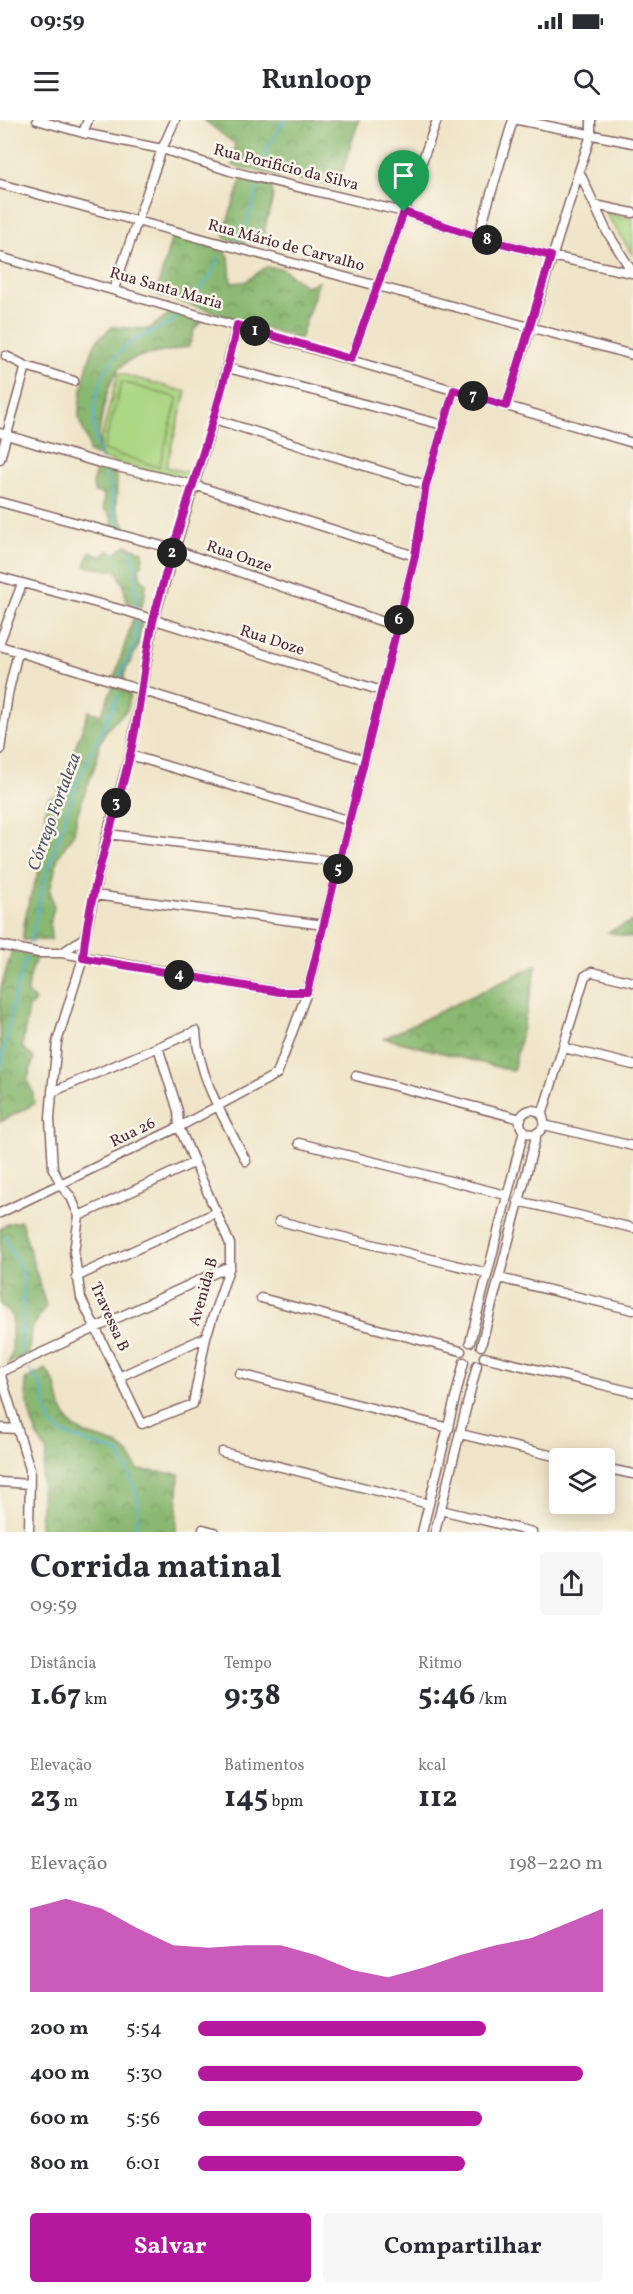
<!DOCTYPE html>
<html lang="pt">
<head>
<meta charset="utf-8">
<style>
	:root { --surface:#fff; --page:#f7f7f7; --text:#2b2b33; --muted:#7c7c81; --accent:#b5179e }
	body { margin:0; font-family:Vollkorn,serif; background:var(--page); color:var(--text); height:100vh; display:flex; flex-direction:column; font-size:22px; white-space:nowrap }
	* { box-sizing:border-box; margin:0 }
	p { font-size:20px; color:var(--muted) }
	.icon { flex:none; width:33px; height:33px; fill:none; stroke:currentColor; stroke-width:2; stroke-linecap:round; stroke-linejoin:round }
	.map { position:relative; height:1412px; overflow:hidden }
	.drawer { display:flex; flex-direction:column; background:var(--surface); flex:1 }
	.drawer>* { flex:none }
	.buttons { position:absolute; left:549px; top:1328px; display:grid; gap:12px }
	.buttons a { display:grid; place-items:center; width:66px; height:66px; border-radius:6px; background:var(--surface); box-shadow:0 3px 15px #0003; font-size:30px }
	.pin { position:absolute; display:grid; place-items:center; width:51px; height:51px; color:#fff; margin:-62px -26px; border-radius:50% 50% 50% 0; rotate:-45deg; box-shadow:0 0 6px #0007 }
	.pin .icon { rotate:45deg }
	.km { position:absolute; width:30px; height:30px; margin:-15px; border-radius:50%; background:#222; color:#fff; font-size:16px; line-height:30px; text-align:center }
	.round { display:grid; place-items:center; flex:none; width:63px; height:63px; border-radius:6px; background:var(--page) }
	.summary { display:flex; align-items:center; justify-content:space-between; height:102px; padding:0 30px }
	h1 { font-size:33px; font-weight:700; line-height:45px }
	.metrics { display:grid; grid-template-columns:repeat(3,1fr); gap:9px; height:102px; padding:6px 30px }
	.metrics div { display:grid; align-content:center }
	.metrics b { font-size:30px; font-weight:700 }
	.metrics small { font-size:16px; font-weight:400 }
	.metrics p { font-size:16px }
	.chart { height:168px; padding:12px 30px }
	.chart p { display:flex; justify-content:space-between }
	.chart svg { width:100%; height:108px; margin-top:6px; fill:var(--accent); opacity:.7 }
	.action { display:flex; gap:12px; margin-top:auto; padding:12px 30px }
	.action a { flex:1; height:69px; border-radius:6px; background:var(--accent); color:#fff; font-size:24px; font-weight:700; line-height:69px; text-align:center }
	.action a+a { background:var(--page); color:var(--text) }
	ul { padding:0 30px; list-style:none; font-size:20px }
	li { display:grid; grid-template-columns:96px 72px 1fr; align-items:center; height:45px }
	li i { height:15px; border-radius:8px; background:var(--accent) }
	.status { display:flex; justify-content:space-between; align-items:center; height:42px; padding:0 30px; background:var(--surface); direction:ltr }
	.status svg { height:16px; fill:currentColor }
	header { display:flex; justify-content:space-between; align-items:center; height:78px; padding:0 30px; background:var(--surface); font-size:27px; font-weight:700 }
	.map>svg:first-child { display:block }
</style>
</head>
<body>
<div class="status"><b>09:59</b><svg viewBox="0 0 49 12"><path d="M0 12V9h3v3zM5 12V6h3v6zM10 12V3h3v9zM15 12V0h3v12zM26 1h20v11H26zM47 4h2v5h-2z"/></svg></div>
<header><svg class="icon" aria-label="menu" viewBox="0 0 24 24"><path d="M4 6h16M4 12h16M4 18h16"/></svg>Runloop<svg class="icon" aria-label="search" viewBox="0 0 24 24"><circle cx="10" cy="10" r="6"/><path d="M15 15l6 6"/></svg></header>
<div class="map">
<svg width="633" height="1412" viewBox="0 0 633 1412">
	<defs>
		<pattern id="grass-tufts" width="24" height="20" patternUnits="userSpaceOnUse" patternTransform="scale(1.5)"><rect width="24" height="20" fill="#acd783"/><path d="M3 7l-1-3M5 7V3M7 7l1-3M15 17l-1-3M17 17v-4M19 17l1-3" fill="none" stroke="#96b871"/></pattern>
		<pattern id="forest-crowns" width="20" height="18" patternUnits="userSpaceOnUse" patternTransform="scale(1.5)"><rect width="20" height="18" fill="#89b871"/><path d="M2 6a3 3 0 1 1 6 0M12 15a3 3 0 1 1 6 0" fill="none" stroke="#72955d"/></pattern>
	</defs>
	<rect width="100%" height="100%" fill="#fbf7ec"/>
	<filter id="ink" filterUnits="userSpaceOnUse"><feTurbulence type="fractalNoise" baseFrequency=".0167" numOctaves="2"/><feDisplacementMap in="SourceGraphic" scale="12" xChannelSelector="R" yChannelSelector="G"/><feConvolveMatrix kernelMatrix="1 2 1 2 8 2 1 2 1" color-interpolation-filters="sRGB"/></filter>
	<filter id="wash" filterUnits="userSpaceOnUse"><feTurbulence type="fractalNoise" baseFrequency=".008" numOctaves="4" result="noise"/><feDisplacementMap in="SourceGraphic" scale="24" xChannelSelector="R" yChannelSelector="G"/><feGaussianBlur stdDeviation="1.35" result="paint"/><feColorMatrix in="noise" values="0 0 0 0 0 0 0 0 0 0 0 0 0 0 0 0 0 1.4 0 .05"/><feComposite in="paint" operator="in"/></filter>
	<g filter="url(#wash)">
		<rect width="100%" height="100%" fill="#efe4c7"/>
		<!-- grass -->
		<path fill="url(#grass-tufts)" stroke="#7b7b57" stroke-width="1.5" d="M605 92 633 99V135Z
			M118 253 186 272 166 347 193 354 192 358 183 360 103 339 99 327Z"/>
		<!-- forest -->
		<path fill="url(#forest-crowns)" stroke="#6a6c4e" stroke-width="1.5" d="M204 0H359L337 68 233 46 235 24Z
			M242 58 271 65C277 83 264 96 265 113L245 122 225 119 224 111Z
			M172 116 220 129 229 136 231 163 245 162 266 147 283 149 306 166 319 161 300 219 156 174Z
			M171 192 204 200 195 208 189 226C137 241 115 226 103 291 100 307 96 321 101 337L89 332C89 313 80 309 79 297 78 282 89 231 98 219 103 214 108 212 112 207L149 209Z
			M97 348 113 351 117 359 116 388 128 414 112 410V398L103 388 104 374 94 372 93 361Z
			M126 425 143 432 142 445 139 447 140 457 146 463 145 476 141 487 126 481 124 466 116 449 110 450 85 446 90 432 101 437 108 431 116 433Z
			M133 499 142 502 138 526 124 554 125 563 114 559Z
			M113 566 130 574 127 590 108 608 99 624 96 642 77 695 74 713 58 737 50 770 54 787 50 804 51 820H23C23 784 42 753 46 719 48 704 41 692 49 678L57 676 89 591 101 595Z
			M633 801V818L608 812Z
			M12 831 36 837 29 859 28 873 35 881 29 888 22 927 34 938 27 961 33 972 34 984 0 1002V871Z
			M537 845 513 951 385 918Z
			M21 1101 46 1186 31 1210 29 1234 8 1244 12 1234V1195L0 1184V1109L7 1104Z
			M46 1249 56 1265 61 1288 72 1306 86 1314 118 1325 129 1334 138 1350 179 1354 176 1412H40L42 1355 47 1331C31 1310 27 1286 25 1260Z"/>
		<!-- pitch -->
		<path fill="#acd783" stroke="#7b7b57" stroke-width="1.5" d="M122 262 178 278 159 347 103 330Z"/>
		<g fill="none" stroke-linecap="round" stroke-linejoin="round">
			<!-- stream -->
			<path stroke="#56b5d4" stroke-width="2" d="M263 48 266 30 285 0
				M237 120 247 102 258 68
				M189 184 212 154 218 137
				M101 340C86 297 94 243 137 219 152 210 168 207 180 194
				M107 352 115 396 122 412
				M131 429 136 454V489
				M120 557 136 521V501
				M30 824 44 762 76 665 119 574
				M0 950 16 869 26 838
				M4 1115 24 1156 21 1236
				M28 1248 40 1264 51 1304 62 1313 119 1333C131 1359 147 1384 133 1412"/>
		</g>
	</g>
	<g filter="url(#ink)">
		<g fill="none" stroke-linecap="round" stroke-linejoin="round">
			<defs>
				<path id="minor" d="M37 0 83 13 162 29 230 51 404 92 478 117 551 136 632 153
					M518 0 633 23
					M591 0V15L579 51 606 110 633 153
					M83 13 88 0
					M0 64 633 235
					M595 85 633 93
					M478 117 513 0
					M0 137 633 323
					M114 169 162 29 175 0
					M6 236 26 246 74 261
					M351 239 437 0
					M228 248 443 305
					M506 286 579 51
					M214 299 426 365
					M0 313 100 343 194 365 415 436
					M0 339 26 246
					M0 382 173 429 398 507
					M0 457 126 491 382 571
					M0 521 22 464
					M0 526 365 640
					M0 630 8 574 18 532
					M130 635 350 701
					M107 714 340 742
					M94 775 324 805
					M0 825 39 833H62L85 817
					M62 833 280 872H307
					M158 927 178 991 179 1007 230 1124V1146L206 1217 193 1284 142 1304 81 1178 74 1132 79 1096 71 1077 63 1068 53 1049 50 999 52 972 57 922 83 838 85 817 107 714 130 635 154 499 214 299 237 205
					M564 928 633 945
					M356 956 521 999
					M52 972 196 911C198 957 225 1000 246 1041
					M520 1002a12 12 0 1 1 24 0a12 12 0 1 1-24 0Z
					M542 995 585 856 592 852 633 862
					M544 1005 633 1026
					M299 1023 506 1075
					M518 1081 633 1108
					M0 1093 179 1007 277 954 307 872 415 436 426 365 454 270
					M79 1096 193 1043
					M279 1101 487 1153
					M76 1157 217 1092
					M499 1158 633 1190
					M261 1178 461 1231
					M470 1222 524 1010
					M481 1226 537 1013
					M484 1237 633 1272
					M0 1252 230 1146
					M0 1253 30 1349 29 1412
					M240 1254 449 1308
					M121 1256 206 1217
					M0 1308 16 1309
					M460 1314 563 1338
					M222 1332 429 1384
					M604 1348 633 1354
					M0 1362 30 1364
					M441 1390 532 1412
					M203 1409 214 1412
					M422 1412 464 1242
					M435 1412 477 1245"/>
			</defs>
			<!-- minor casing -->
			<use href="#minor" stroke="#846462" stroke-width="11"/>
			<!-- minor -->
			<use href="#minor" stroke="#fff" stroke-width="8"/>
		</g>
	</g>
	<g fill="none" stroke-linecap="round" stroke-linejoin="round" filter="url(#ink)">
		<defs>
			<path id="route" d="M404 92 478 117 551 136 506 286 454 270 426 365 415 436 307 872H280L83 838C89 769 114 703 130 635 141 590 143 542 154 497 178 399 217 305 237 205L351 239Z"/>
		</defs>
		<!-- route casing -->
		<use href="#route" stroke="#fff" stroke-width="12"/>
		<!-- route -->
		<use href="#route" stroke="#b5179e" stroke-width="8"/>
	</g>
	<g text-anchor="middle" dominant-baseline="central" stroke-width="5" stroke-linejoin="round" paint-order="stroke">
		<!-- street labels -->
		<g font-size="16" fill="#4a1f2b" stroke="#fbf7ec">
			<text transform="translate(286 48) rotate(14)">Rua Porificio da Silva</text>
			<text transform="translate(286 126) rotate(15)">Rua Mário de Carvalho</text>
			<text transform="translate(166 169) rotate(16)">Rua Santa Maria</text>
			<text transform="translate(239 437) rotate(19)">Rua Onze</text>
			<text transform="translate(272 521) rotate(18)">Rua Doze</text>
			<text transform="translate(133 1013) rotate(-26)">Rua 26</text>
			<text transform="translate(204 1172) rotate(-74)">Avenida B</text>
			<text transform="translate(109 1197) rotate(66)">Travessa B</text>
		</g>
		<!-- water labels -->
		<g font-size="18" font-style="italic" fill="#4e5466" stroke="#fbf7ec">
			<text transform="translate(55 692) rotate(-70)">Córrego Fortaleza</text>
		</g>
	</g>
</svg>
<div class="buttons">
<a><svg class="icon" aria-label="layers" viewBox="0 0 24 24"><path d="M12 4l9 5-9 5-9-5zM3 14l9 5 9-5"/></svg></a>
</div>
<div class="pin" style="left:404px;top:92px;background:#1e9e55"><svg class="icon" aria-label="arrive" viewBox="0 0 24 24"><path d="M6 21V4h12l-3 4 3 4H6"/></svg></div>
<b class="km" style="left:255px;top:211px">1</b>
<b class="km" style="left:172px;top:433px">2</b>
<b class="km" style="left:116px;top:683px">3</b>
<b class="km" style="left:179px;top:855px">4</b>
<b class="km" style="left:338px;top:749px">5</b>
<b class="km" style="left:399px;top:500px">6</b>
<b class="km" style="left:473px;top:276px">7</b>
<b class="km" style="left:487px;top:120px">8</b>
</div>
<section class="drawer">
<div class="summary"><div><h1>Corrida matinal</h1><p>09:59</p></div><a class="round"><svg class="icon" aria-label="share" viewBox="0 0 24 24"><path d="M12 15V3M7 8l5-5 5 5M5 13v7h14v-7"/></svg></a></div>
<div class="metrics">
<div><p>Distância</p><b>1.67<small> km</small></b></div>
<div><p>Tempo</p><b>9:38</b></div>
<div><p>Ritmo</p><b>5:46<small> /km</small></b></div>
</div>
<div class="metrics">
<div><p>Elevação</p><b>23<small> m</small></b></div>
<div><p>Batimentos</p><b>145<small> bpm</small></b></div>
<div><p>kcal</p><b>112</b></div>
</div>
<div class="chart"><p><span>Elevação</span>198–220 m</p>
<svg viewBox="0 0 160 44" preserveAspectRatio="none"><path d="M0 44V10L10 6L20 10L30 18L40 25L50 26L60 25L70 25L80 29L90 35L100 38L110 34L120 29L130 25L140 22L150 16L160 10V44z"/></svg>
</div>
<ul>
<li><b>200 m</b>5:54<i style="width:71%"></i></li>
<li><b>400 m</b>5:30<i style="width:95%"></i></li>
<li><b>600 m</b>5:56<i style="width:70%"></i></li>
<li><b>800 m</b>6:01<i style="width:66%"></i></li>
</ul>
<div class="action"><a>Salvar</a><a>Compartilhar</a></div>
</section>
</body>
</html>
